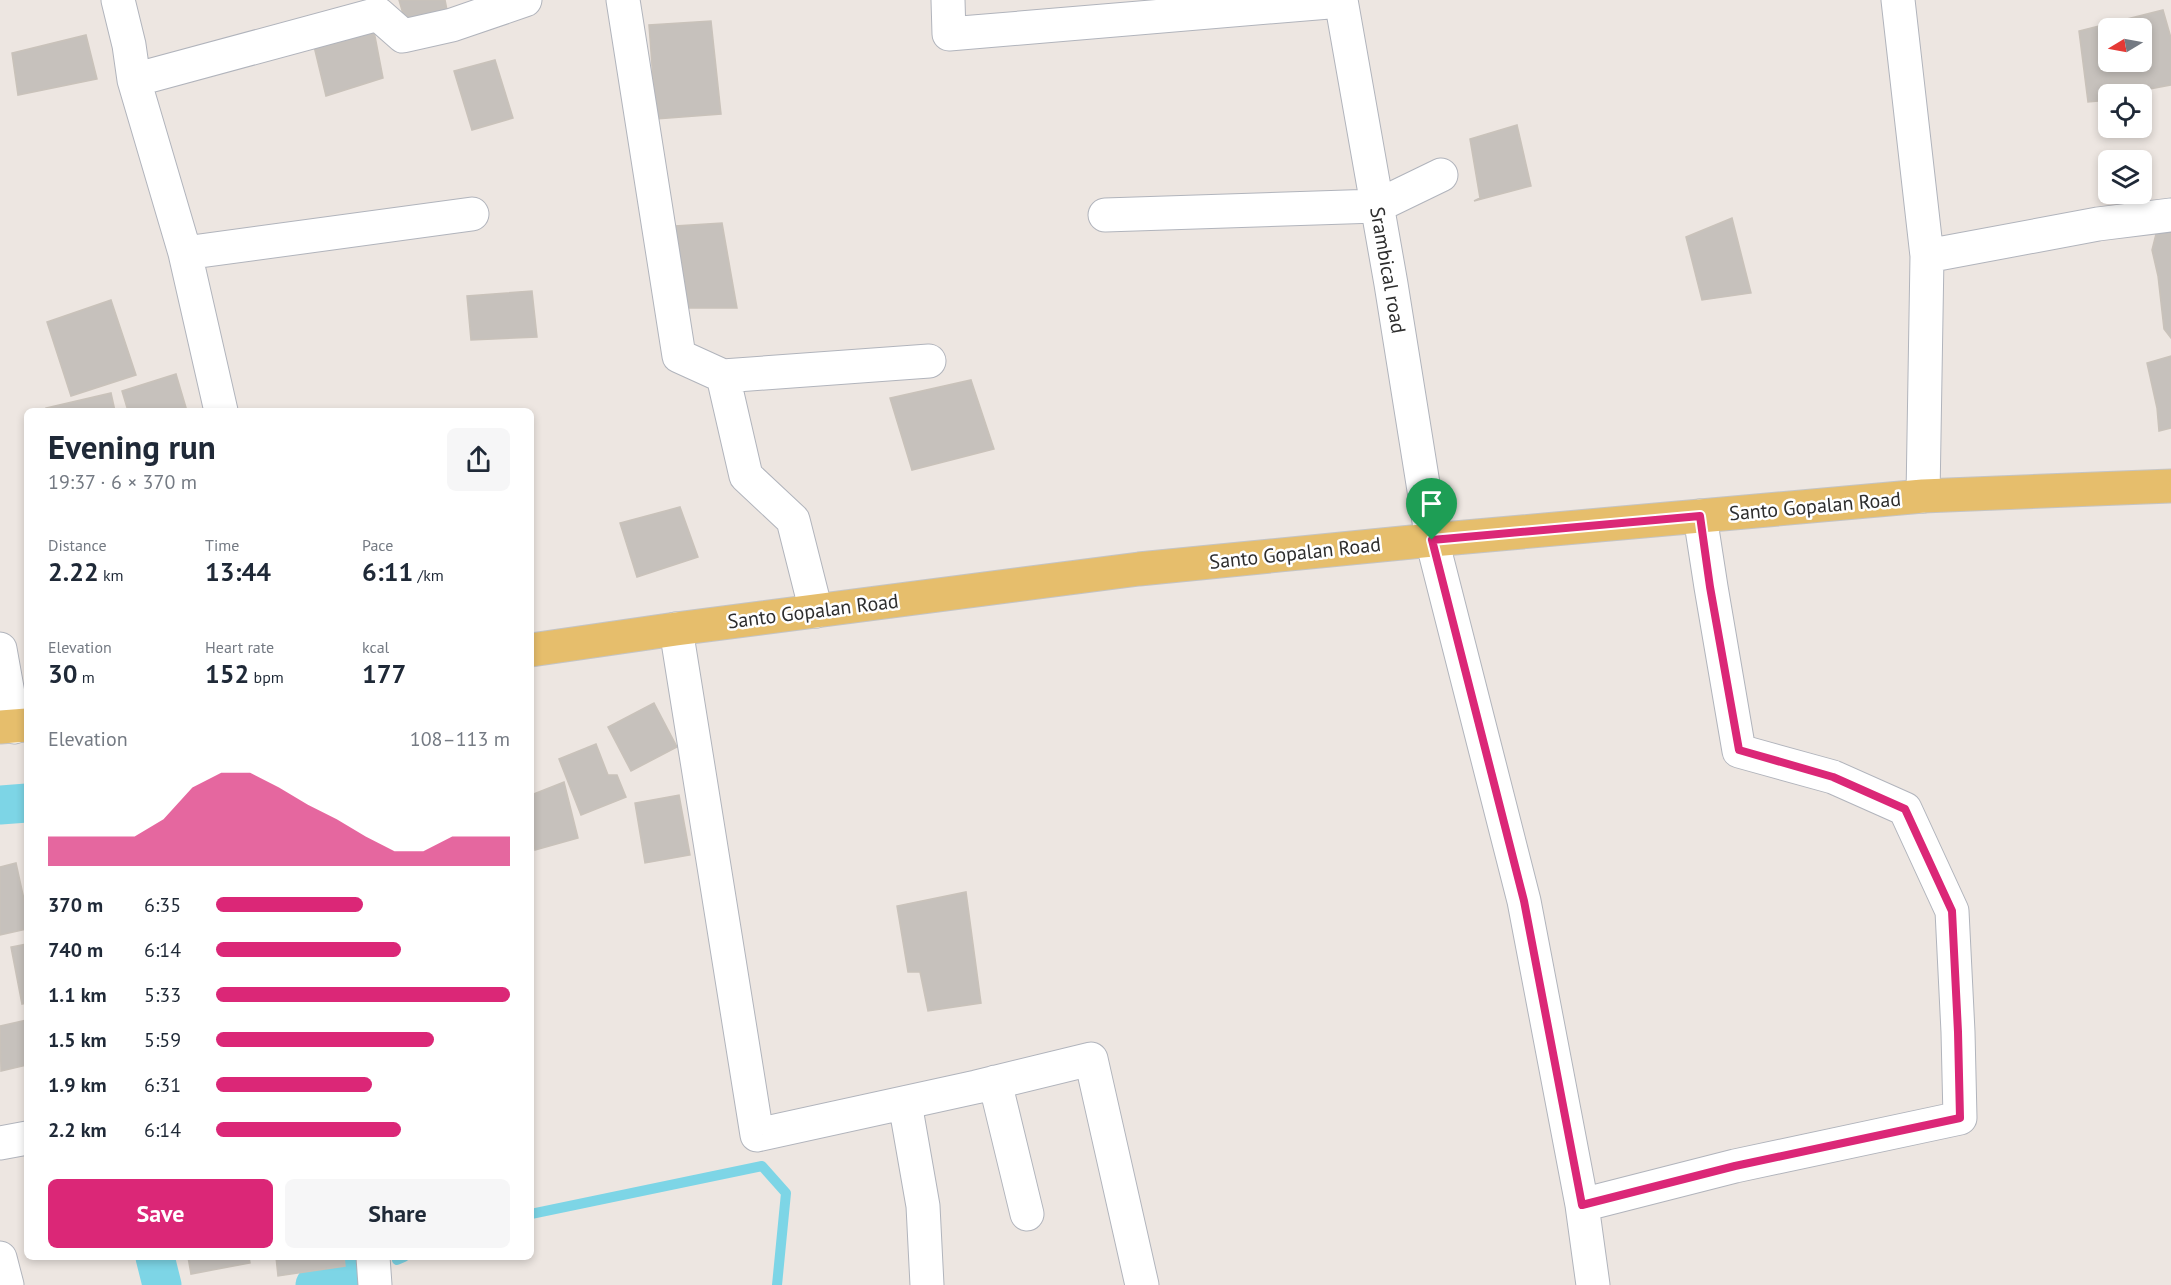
<!DOCTYPE html>
<html lang="en">
<head>
<meta charset="utf-8">
<style>
	:root { --surface:#fff; --page:#f6f6f7; --text:#1f2937; --muted:#747a83; --accent:#db2777 }
	body { margin:0; font-family:"PT Sans",sans-serif; background:var(--page); color:var(--text); height:100vh; display:flex; flex-direction:column; font-size:22px; white-space:nowrap }
	* { box-sizing:border-box; margin:0 }
	p { font-size:20px; color:var(--muted) }
	.icon { flex:none; width:33px; height:33px; fill:none; stroke:currentColor; stroke-width:2; stroke-linecap:round; stroke-linejoin:round }
	.map { position:relative; flex:1; overflow:hidden }
	.details { position:absolute; left:24px; top:408px; width:510px; height:852px; display:flex; flex-direction:column; background:var(--surface); border-radius:9px; box-shadow:0 3px 9px #0003 }
	.details>* { flex:none }
	.needle { width:39px; rotate:260deg }
	.buttons { position:absolute; left:2098px; top:18px; display:grid; gap:12px }
	.buttons a { display:grid; place-items:center; width:54px; height:54px; border-radius:9px; background:var(--surface); box-shadow:0 3px 9px #0003; font-size:30px }
	.pin { position:absolute; display:grid; place-items:center; width:51px; height:51px; color:#fff; margin:-62px -26px; border-radius:50% 50% 50% 0; rotate:-45deg; box-shadow:0 0 6px #0007 }
	.pin .icon { rotate:45deg }
	.round { display:grid; place-items:center; flex:none; width:63px; height:63px; border-radius:9px; background:var(--page) }
	.head { display:flex; align-items:center; justify-content:space-between; height:102px; padding:0 24px }
	h1 { font-size:33px; font-weight:700; line-height:45px }
	.stats { display:grid; grid-template-columns:repeat(3,1fr); gap:9px; height:102px; padding:6px 24px }
	.stats div { display:grid; align-content:center }
	.stats b { font-size:26px; font-weight:700 }
	.stats small { font-size:16px; font-weight:400 }
	.stats p { font-size:16px }
	.chart { height:168px; padding:12px 24px }
	.chart p { display:flex; justify-content:space-between }
	.chart svg { width:100%; height:108px; margin-top:6px; fill:var(--accent); opacity:.7 }
	.cta { display:flex; gap:12px; margin-top:auto; padding:12px 24px }
	.cta a { flex:1; height:69px; border-radius:9px; background:var(--accent); color:#fff; font-size:24px; font-weight:700; line-height:69px; text-align:center }
	.cta a+a { background:var(--page); color:var(--text) }
	ul { padding:0 24px; list-style:none; font-size:20px }
	li { display:grid; grid-template-columns:96px 72px 1fr; align-items:center; height:45px }
	li i { height:15px; border-radius:8px; background:var(--accent) }
	.map>svg:first-child { display:block }
</style>
</head>
<body>
<div class="map">
<svg width="2171" height="1285" viewBox="0 0 2171 1285">
	<rect width="100%" height="100%" fill="#ede6e1"/>
	<g fill="none" stroke-linecap="round" stroke-linejoin="round">
		<!-- stream -->
		<path stroke="#7dd5e6" stroke-width="10" d="M531 1214 762 1166 786 1193 777 1285
			M397 1260 404 1257"/>
		<!-- canal -->
		<path stroke="#7dd5e6" stroke-width="39" d="M0 805 27 803
			M155 1257 162 1285
			M315 1285 354 1274"/>
	</g>
	<!-- building -->
	<path fill="#c6c1bc" stroke="#c9c2ba" stroke-width="1.5" fill-rule="evenodd" d="M399 0H445L448 15 406 24Z
		M2163 10 2171 38V85L2123 94H2109V100L2088 102 2079 31ZM2109 28H2142V62H2109Z
		M372 21 383 78 326 96 312 38Z
		M711 21 721 114 656 119 649 25Z
		M86 35 97 79 18 95 12 53Z
		M495 60 513 118 472 130 454 71Z
		M1517 125 1531 186 1474 201 1480 198 1470 139Z
		M1732 218 1751 293 1702 300 1686 237Z
		M2171 220V338L2164 329 2158 276 2152 250 2158 226Z
		M722 223 737 308H685L675 226Z
		M532 291 537 337 471 340 467 296Z
		M111 300 136 375 71 396 47 322Z
		M2171 356V428L2159 431 2157 408 2147 363Z
		M176 374 187 411H128L122 391Z
		M971 380 994 449 912 470 890 398Z
		M111 393 115 411H47L46 408Z
		M680 507 698 557 637 577 620 523Z
		M654 703 677 747 631 771 608 727Z
		M596 744 608 775H617L626 797 581 815 559 759Z
		M564 782 578 838 535 850 531 827V795Z
		M679 795 690 855 645 863 635 803Z
		M16 863 27 913V929L0 935V867Z
		M966 892 981 1003 928 1011 920 972H908L897 906Z
		M27 944V1003L22 1004 11 947Z
		M27 1020V1065L1 1071 0 1026Z
		M188 1257H249L250 1263 191 1274Z
		M276 1257H344L345 1266 278 1276Z"/>
	<g fill="none" stroke-linecap="round" stroke-linejoin="round">
		<defs>
			<path id="minor" d="M118 0 129 45 134 80 185 253 221 411
				M623 0 679 356 723 376 746 476 793 520 816 611
				M948 0 949 34 1341 1
				M1341 0 1391 284 1432 540 1524 901 1582 1205 1593 1285
				M1898 0 1927 256 1923 496
				M134 80 378 14 403 36 452 25 525 0
				M1105 215 1377 206 1441 175
				M185 253 472 214
				M1927 256 2098 224 2171 215
				M723 376 929 361
				M676 629 757 1135 976 1087 1091 1059 1142 1285
				M0 649 14 727
				M995 1082 1027 1214
				M905 1103 923 1206 927 1285
				M0 1143 27 1138
				M1582 1205 1735 1166 1960 1118 1958 1032 1952 911 1905 809 1833 777 1739 751 1711 587 1700 516
				M373 1257 375 1285
				M0 1258 7 1285"/>
			<path id="major" d="M531 650 676 629 1139 569 1432 540 1923 496 2171 486
				M0 727 27 725"/>
		</defs>
		<!-- minor casing -->
		<use href="#minor" stroke="#b1b4bc" stroke-width="35"/>
		<!-- major casing -->
		<use href="#major" stroke="#c4c4c4" stroke-width="35"/>
		<!-- minor -->
		<use href="#minor" stroke="#fff" stroke-width="33"/>
		<!-- major -->
		<use href="#major" stroke="#e6be6c" stroke-width="33"/>
	</g>
	<g fill="none" stroke-linecap="round" stroke-linejoin="round">
		<defs>
			<path id="route" d="M1700 516 1710 587 1739 750 1833 777 1905 809 1952 911 1958 1032 1960 1118 1735 1166 1582 1205 1524 901 1432 540Z"/>
		</defs>
		<!-- route casing -->
		<use href="#route" stroke="#fff" stroke-width="12"/>
		<!-- route -->
		<use href="#route" stroke="#db2777" stroke-width="8"/>
	</g>
	<g text-anchor="middle" dominant-baseline="central" stroke-width="5" stroke-linejoin="round" paint-order="stroke">
		<!-- street labels -->
		<g font-size="20" fill="#2d2d2d" stroke="#fff">
			<text transform="translate(1388 270) rotate(80)">Srambical road</text>
			<text transform="translate(1815 506) rotate(-5)">Santo Gopalan Road</text>
			<text transform="translate(1295 553) rotate(-6)">Santo Gopalan Road</text>
			<text transform="translate(813 611) rotate(-7)">Santo Gopalan Road</text>
		</g>
	</g>
</svg>
<div class="buttons">
<a><svg class="needle" viewBox="-14 -14 28 28"><path d="M0-13l5 13h-10z" fill="#e53935"/><path d="M0 13l5-13h-10z" fill="#747a83"/></svg></a>
<a><svg class="icon" aria-label="locate" viewBox="0 0 24 24"><circle cx="12" cy="12" r="6"/><path d="M12 2v4M12 18v4M2 12h4M18 12h4"/></svg></a>
<a><svg class="icon" aria-label="layers" viewBox="0 0 24 24"><path d="M12 4l9 5-9 5-9-5zM3 14l9 5 9-5"/></svg></a>
</div>
<div class="pin" style="left:1432px;top:540px;background:#1e9e55"><svg class="icon" aria-label="arrive" viewBox="0 0 24 24"><path d="M6 21V4h12l-3 4 3 4H6"/></svg></div>
<section class="details">
<div class="head"><div><h1>Evening run</h1><p>19:37 · 6 × 370 m</p></div><a class="round"><svg class="icon" aria-label="share" viewBox="0 0 24 24"><path d="M12 15V3M7 8l5-5 5 5M5 13v7h14v-7"/></svg></a></div>
<div class="stats">
<div><p>Distance</p><b>2.22<small> km</small></b></div>
<div><p>Time</p><b>13:44</b></div>
<div><p>Pace</p><b>6:11<small> /km</small></b></div>
</div>
<div class="stats">
<div><p>Elevation</p><b>30<small> m</small></b></div>
<div><p>Heart rate</p><b>152<small> bpm</small></b></div>
<div><p>kcal</p><b>177</b></div>
</div>
<div class="chart"><p><span>Elevation</span>108–113 m</p>
<svg viewBox="0 0 160 44" preserveAspectRatio="none"><path d="M0 44V32L10 32L20 32L30 32L40 25L50 12L60 6L70 6L80 12L90 19L100 25L110 32L120 38L130 38L140 32L150 32L160 32V44z"/></svg>
</div>
<ul>
<li><b>370 m</b>6:35<i style="width:50%"></i></li>
<li><b>740 m</b>6:14<i style="width:63%"></i></li>
<li><b>1.1 km</b>5:33<i style="width:100%"></i></li>
<li><b>1.5 km</b>5:59<i style="width:74%"></i></li>
<li><b>1.9 km</b>6:31<i style="width:53%"></i></li>
<li><b>2.2 km</b>6:14<i style="width:63%"></i></li>
</ul>
<div class="cta"><a>Save</a><a>Share</a></div>
</section>
</div>
</body>
</html>
